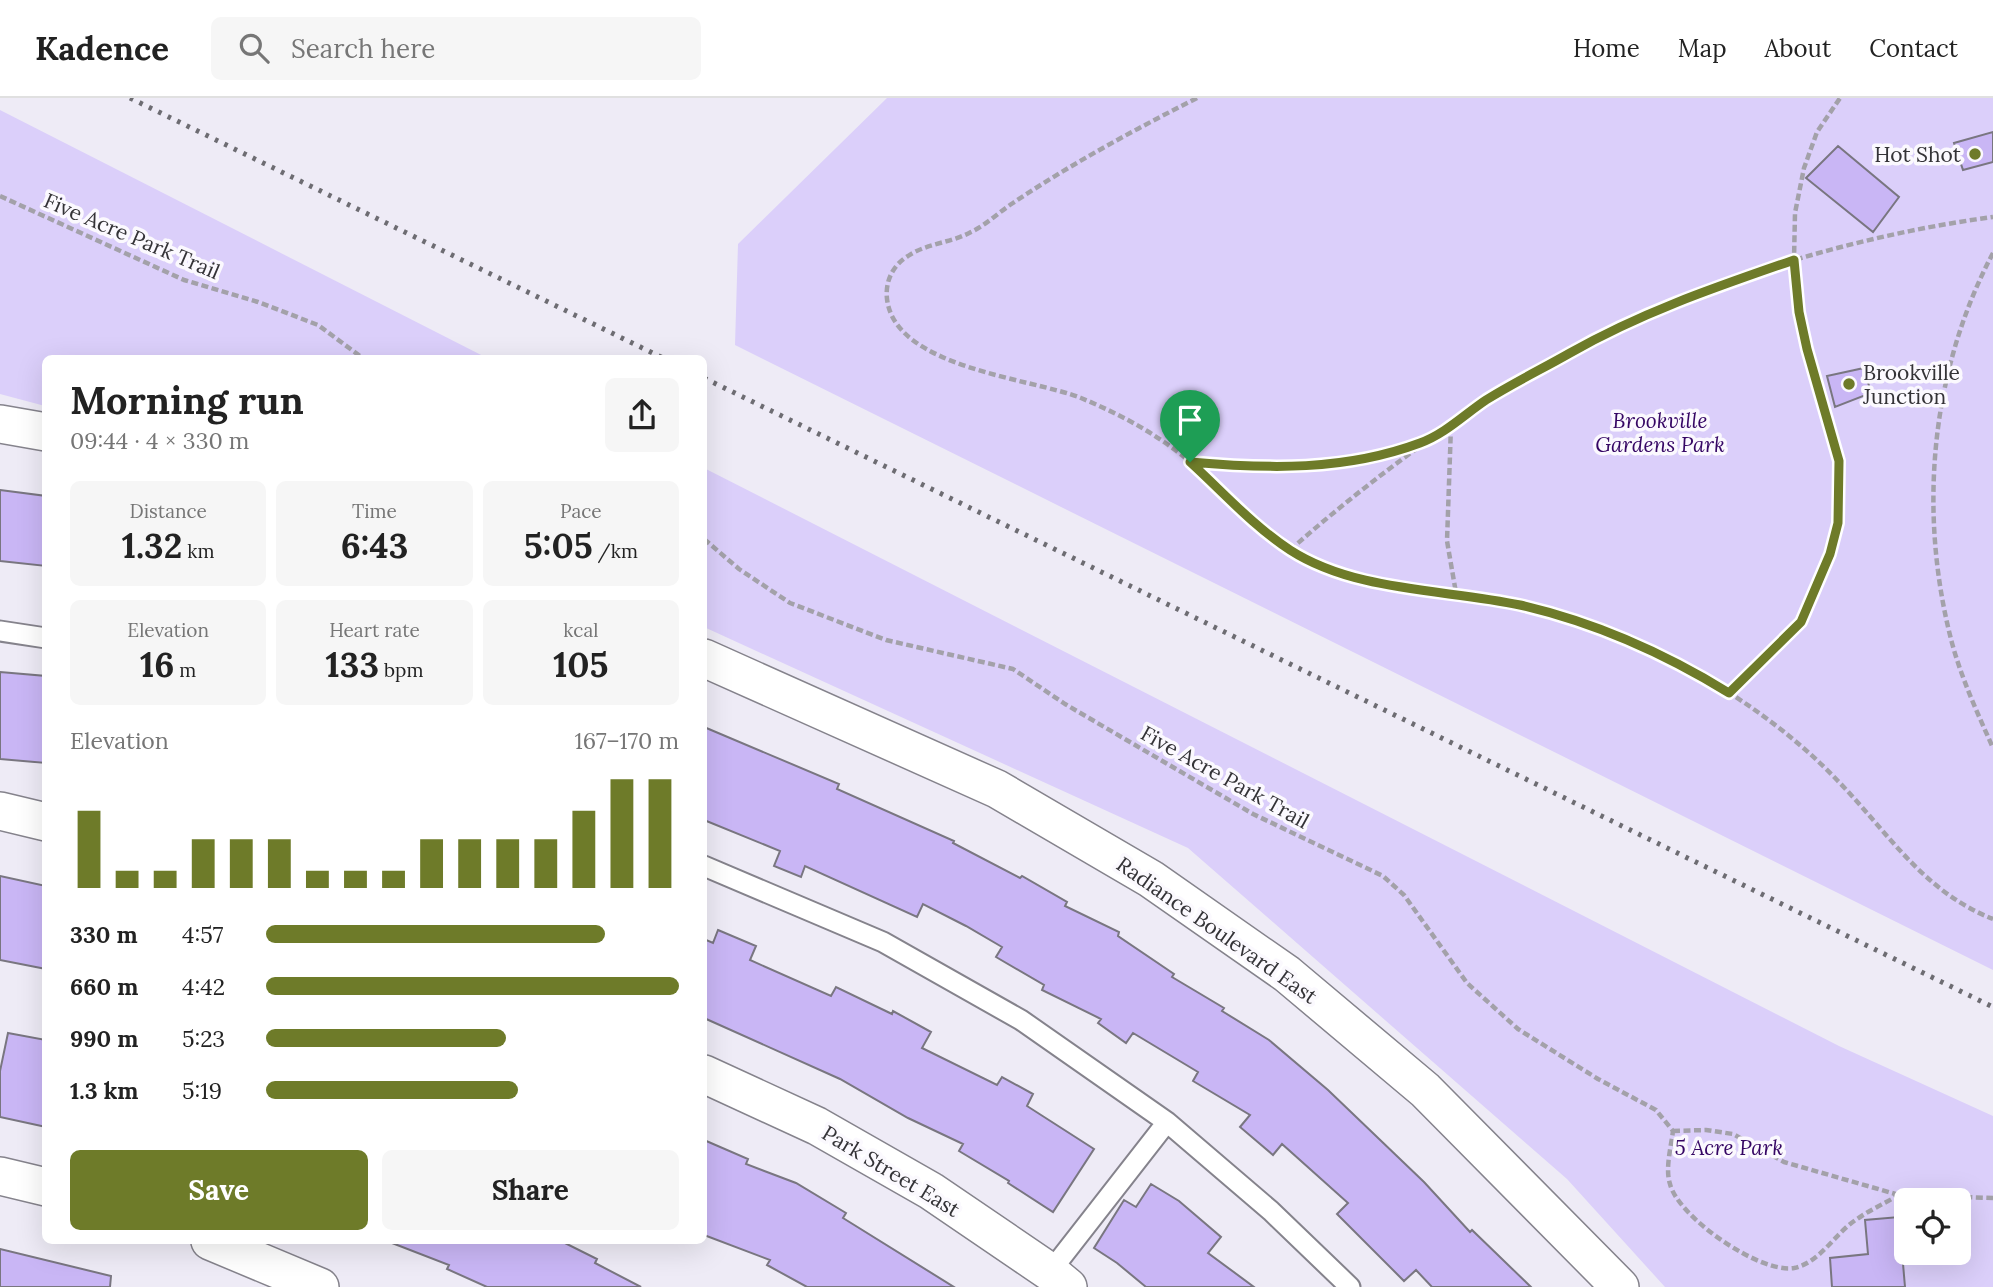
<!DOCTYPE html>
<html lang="en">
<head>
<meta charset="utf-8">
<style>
	:root { --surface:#fff; --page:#f6f6f6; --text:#222; --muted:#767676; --line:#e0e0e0; --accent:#6e7b29 }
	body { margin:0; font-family:Lora,serif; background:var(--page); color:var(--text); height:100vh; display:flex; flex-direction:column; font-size:26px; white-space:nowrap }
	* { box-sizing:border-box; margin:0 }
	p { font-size:23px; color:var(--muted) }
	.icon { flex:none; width:38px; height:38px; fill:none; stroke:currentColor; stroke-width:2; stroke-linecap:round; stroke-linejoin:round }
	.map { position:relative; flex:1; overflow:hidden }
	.drawer { position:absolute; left:42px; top:257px; width:665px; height:889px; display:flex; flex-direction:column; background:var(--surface); border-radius:10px; box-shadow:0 7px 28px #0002 }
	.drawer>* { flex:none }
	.buttons { position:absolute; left:1894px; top:1090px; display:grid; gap:14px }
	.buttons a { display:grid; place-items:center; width:77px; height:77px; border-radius:10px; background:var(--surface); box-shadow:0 7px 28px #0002; font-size:35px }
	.pin { position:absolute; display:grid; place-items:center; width:60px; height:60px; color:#fff; margin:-72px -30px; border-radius:50% 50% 50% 0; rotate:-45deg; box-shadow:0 0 7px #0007 }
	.pin .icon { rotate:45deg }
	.round { display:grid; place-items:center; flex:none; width:74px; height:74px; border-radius:10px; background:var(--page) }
	.headline { display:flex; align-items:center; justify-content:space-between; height:119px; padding:0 28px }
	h1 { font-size:38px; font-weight:700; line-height:52px }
	.stats { display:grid; grid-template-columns:repeat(3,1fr); gap:10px; height:119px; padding:7px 28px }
	.stats div { display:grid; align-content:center; border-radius:10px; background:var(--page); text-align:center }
	.stats b { font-size:35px; font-weight:700 }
	.stats small { font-size:19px; font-weight:400 }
	.stats p { font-size:19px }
	.chart { height:196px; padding:14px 28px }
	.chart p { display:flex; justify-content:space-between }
	.chart svg { width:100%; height:126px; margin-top:7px; stroke:var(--accent); stroke-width:6 }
	.button { display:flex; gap:14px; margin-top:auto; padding:14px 28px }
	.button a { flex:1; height:80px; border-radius:10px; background:var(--accent); color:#fff; font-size:28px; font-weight:700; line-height:80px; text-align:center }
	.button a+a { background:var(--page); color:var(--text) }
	ul { padding:0 28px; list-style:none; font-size:23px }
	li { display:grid; grid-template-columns:112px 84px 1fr; align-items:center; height:52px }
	li i { height:18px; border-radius:9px; background:var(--accent) }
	header { display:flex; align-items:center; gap:42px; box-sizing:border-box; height:98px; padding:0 35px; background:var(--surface); border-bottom:2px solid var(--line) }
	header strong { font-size:33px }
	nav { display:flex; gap:38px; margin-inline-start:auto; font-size:24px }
	.search { width:490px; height:63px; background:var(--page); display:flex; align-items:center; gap:18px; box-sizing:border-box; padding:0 24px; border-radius:10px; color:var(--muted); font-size:26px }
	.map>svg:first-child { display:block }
</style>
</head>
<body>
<header>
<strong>Kadence</strong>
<div class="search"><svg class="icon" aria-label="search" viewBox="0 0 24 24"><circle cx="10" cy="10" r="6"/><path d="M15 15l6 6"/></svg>Search here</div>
<nav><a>Home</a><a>Map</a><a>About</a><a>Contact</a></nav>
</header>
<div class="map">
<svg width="1993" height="1189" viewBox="0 0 1993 1189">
	<rect width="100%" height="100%" fill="#eeebf6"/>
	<!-- green -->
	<path fill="#dbcffa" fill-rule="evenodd" d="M887 0H1993V872L735 247 738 146Z
		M0 12 489 261H46L45 308 0 296Z
		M704 370 1839 948 1993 1018V1189H1665L1567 1081 1188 750 704 529ZM1906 1102H1958V1155H1906Z"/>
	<!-- building -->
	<path fill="#c9b6f5" stroke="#797680" stroke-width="2" d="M1993 34V64L1963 72 1954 45Z
		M1838 48 1899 99 1873 134 1806 80Z
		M1864 270 1871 295 1835 309 1827 278Z
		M0 392 46 398V468L0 463Z
		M0 574 46 578V665L0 661Z
		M704 629 839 686 837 691 954 743 953 745 1020 780 1022 778 1067 804 1065 808 1119 834 1118 838 1174 876 1172 879 1224 910 1222 913 1269 942 1328 992 1424 1084 1470 1134 1472 1132 1531 1189H1432L1416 1172 1404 1183 1337 1116 1348 1105 1282 1046 1273 1057 1240 1029 1250 1017 1193 983 1198 974 1133 935 1126 945 1098 925 1101 921 1042 892 1044 887 996 859 1002 849 966 828 923 806 917 819 805 768 801 779 774 768 780 753 704 722Z
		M0 778 46 788V871L0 862Z
		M718 832 756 848 750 862 831 898 836 889 892 916 893 913 931 934 922 950 997 987 1002 979 1033 996 1027 1008 1094 1051 1053 1114 1008 1085 1009 1083 959 1053 963 1046 908 1020 840 981 704 920V841L713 845Z
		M8 935 46 942V1029L0 1019V973Z
		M704 1042 748 1061 746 1066 796 1085 846 1115 843 1120 954 1189H807L767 1167 770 1162 704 1137Z
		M1151 1086 1179 1103 1221 1139 1208 1155 1254 1189H1146L1117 1165 1094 1150 1124 1102 1136 1109Z
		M1899 1119 1905 1189H1832L1830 1160 1868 1156 1865 1122Z
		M392 1143H561L597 1161 595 1165 641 1189H487L447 1171 449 1167 392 1145Z
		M0 1151 111 1178 110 1189H0Z"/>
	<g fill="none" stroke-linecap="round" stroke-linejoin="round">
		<defs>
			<path id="lane" d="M0 533 46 540
				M704 768 883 844 1021 922 1167 1024 1271 1113 1350 1189
				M1050 1174 1167 1024"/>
			<path id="street" d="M0 326 46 334
				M704 560 997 691 1151 781 1287 876 1425 992 1620 1189
				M0 713 46 724
				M704 976 817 1028 931 1093 1050 1174 1068 1189
				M0 1078 46 1089
				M210 1143 320 1189"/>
		</defs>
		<!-- lane casing -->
		<use href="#lane" stroke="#85838c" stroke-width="23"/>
		<!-- street casing -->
		<use href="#street" stroke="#85838c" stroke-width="40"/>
		<!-- path -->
		<path stroke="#a3a1a9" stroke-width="4.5" stroke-dasharray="7 3.5" stroke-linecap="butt" d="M1197 0C1134 32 1071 66 1013 105 999 114 986 127 971 134 951 145 927 145 908 158 893 167 885 183 887 201 895 270 1031 280 1081 300 1110 312 1138 326 1164 344 1220 382 1260 441 1323 468 1371 488 1406 487 1455 495 1539 508 1621 532 1695 574 1746 603 1797 640 1837 682 1888 734 1922 793 1993 821
			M0 98 184 182 258 204 318 227 364 261
			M1993 155C1930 274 1918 416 1952 545 1962 582 1978 616 1993 650
			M1451 328 1447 443 1456 495
			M1191 364C1242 369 1292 373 1343 365 1368 361 1393 352 1417 346
			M704 441 739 471 790 505 886 542 1013 571 1065 606 1253 716 1383 778 1404 797 1467 885 1518 931 1598 981 1656 1012 1673 1033C1671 1049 1665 1071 1670 1086 1678 1119 1760 1176 1794 1170 1821 1164 1835 1135 1857 1121 1870 1112 1885 1105 1899 1097
			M1290 452C1391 363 1501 286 1623 228 1644 218 1664 207 1686 199 1785 161 1888 133 1993 119
			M1729 595 1801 524 1831 456 1838 425 1839 363 1803 234 1794 162 1795 115 1804 70 1817 34 1840 0
			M1673 1033 1706 1032 1733 1036 1784 1064 1899 1097 1993 1100"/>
		<!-- lane -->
		<use href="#lane" stroke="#fff" stroke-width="19"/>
		<!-- street -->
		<use href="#street" stroke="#fff" stroke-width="37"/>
		<!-- rail -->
		<path stroke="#6d6c72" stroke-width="5" stroke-dasharray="3.5 7" stroke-linecap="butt" d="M130 0 665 261
			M704 280 1993 909"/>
	</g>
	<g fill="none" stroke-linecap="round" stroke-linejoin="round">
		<defs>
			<path id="route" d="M1794 162 1799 214 1807 251 1839 363 1838 425 1830 456 1801 524 1729 595C1664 555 1594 524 1520 507 1445 491 1355 494 1290 452 1253 428 1222 393 1190 364 1268 371 1345 373 1420 345 1445 336 1465 316 1486 302 1513 285 1542 271 1570 255 1642 214 1716 189 1794 162Z"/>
		</defs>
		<!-- route casing -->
		<use href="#route" stroke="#fff" stroke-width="14"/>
		<!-- route -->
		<use href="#route" stroke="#6e7b29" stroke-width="9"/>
	</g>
	<!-- markers -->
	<g fill="#6e7b29" stroke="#fbf9fe" stroke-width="2.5">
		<circle cx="1975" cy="56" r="7"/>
		<circle cx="1849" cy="286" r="7"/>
	</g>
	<g text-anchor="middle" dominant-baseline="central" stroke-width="7" stroke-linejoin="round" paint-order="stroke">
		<!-- poi labels -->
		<g font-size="21" fill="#343337" stroke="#fbf9fe" text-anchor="end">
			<text x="1961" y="56">Hot Shot</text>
			<text x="1863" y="274" text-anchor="start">Brookville<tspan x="1863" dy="24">Junction</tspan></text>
		</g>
		<!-- street labels -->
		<g font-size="21" fill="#343337" stroke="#fbf9fe">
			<text transform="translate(132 138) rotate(23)">Five Acre Park Trail</text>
			<text transform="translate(1225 679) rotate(29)">Five Acre Park Trail</text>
			<text transform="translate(1217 832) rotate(35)">Radiance Boulevard East</text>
			<text transform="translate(891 1073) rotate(31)">Park Street East</text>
		</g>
		<!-- park labels -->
		<g font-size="21" font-style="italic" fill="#350664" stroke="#fbf9fe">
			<text x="1660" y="322">Brookville<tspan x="1660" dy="24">Gardens Park</tspan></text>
			<text x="1729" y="1049">5 Acre Park</text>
		</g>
	</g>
</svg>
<div class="buttons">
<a><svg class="icon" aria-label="locate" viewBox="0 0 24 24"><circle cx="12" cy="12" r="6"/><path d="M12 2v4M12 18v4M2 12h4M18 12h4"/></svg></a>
</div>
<div class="pin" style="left:1190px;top:364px;background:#1e9e55"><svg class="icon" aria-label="arrive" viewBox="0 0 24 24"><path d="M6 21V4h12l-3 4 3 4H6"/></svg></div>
<section class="drawer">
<div class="headline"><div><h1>Morning run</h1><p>09:44 · 4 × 330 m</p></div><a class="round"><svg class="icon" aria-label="share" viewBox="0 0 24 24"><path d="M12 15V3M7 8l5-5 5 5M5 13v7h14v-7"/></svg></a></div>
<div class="stats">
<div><p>Distance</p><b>1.32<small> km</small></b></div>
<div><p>Time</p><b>6:43</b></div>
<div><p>Pace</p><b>5:05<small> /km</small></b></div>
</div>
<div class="stats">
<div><p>Elevation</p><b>16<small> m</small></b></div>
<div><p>Heart rate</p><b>133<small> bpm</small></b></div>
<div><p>kcal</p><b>105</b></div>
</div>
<div class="chart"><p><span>Elevation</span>167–170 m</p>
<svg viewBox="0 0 160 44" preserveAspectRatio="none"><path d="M5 44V17M15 44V38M25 44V38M35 44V27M45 44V27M55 44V27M65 44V38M75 44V38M85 44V38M95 44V27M105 44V27M115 44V27M125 44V27M135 44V17M145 44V6M155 44V6"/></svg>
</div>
<ul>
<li><b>330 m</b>4:57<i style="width:82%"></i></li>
<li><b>660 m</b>4:42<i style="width:100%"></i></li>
<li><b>990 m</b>5:23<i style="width:58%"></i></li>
<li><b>1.3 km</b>5:19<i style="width:61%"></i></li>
</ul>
<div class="button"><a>Save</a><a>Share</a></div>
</section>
</div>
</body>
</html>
